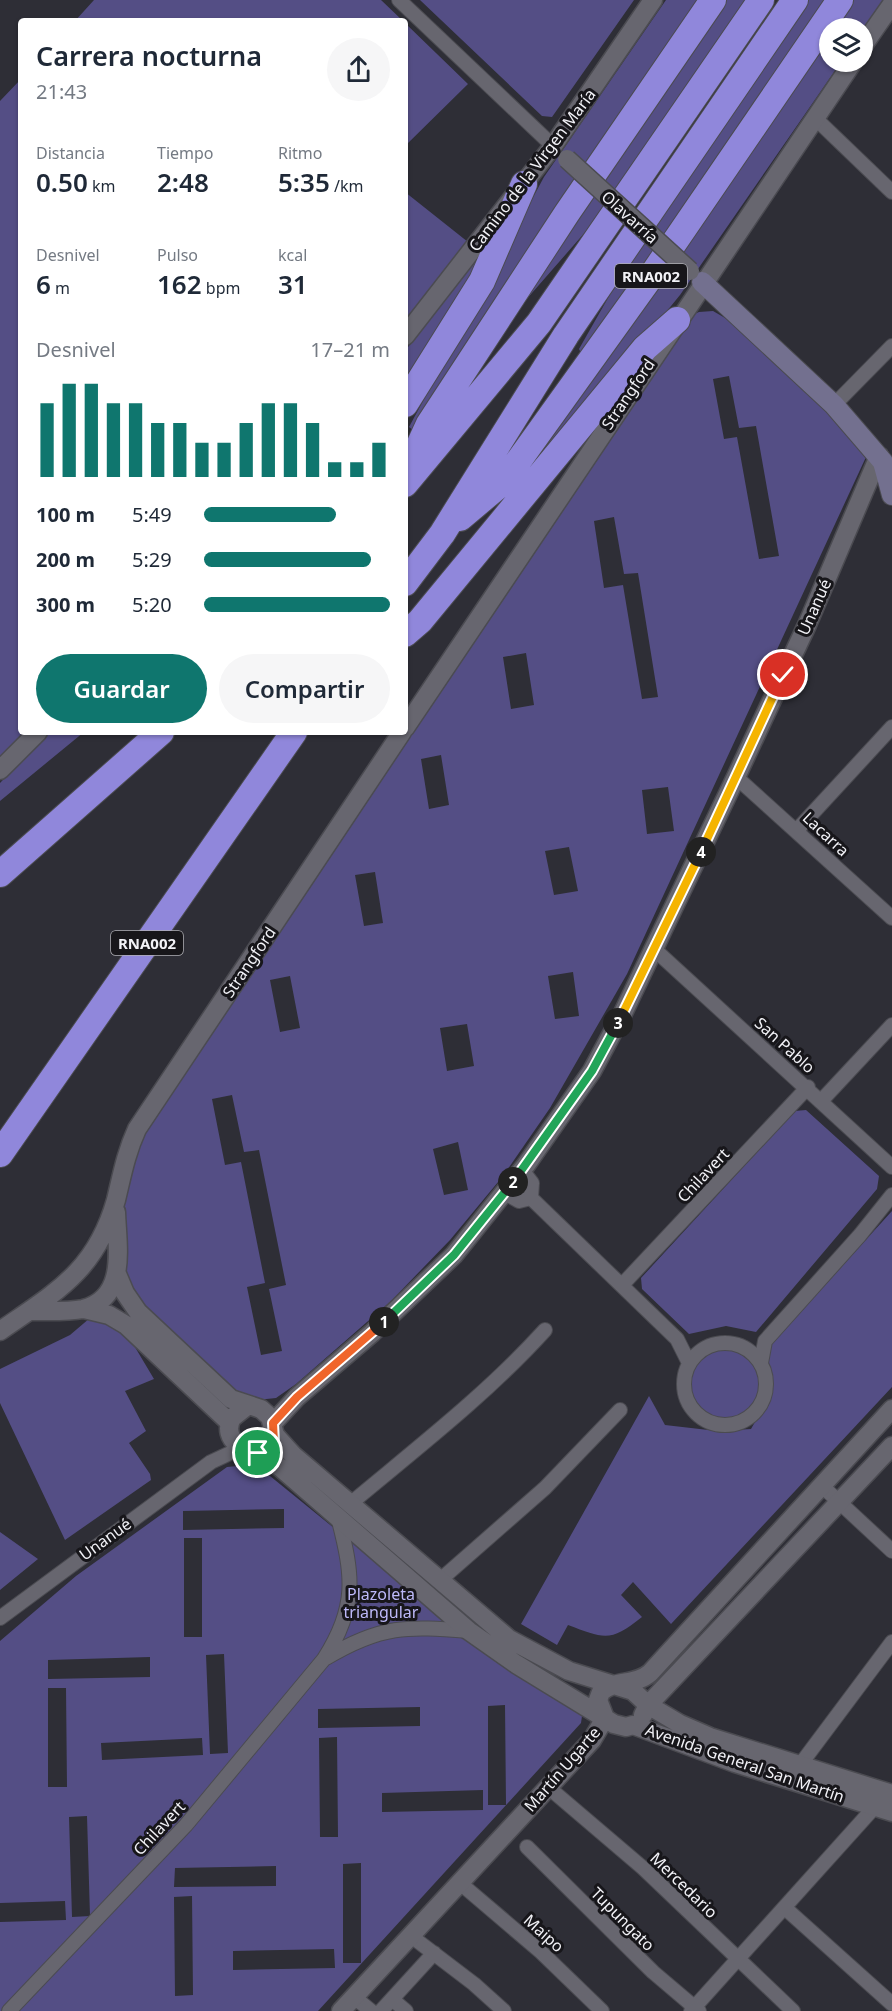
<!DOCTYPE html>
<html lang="es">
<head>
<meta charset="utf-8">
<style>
	:root { --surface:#fff; --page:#f6f6f7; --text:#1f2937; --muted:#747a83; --accent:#0f766e }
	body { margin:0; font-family:"Noto Sans",sans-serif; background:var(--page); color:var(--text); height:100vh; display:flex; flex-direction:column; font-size:22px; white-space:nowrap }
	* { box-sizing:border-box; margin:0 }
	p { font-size:20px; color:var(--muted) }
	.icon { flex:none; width:33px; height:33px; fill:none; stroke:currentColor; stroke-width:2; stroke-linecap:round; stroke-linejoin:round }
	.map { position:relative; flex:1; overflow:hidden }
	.side { position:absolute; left:18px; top:18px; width:390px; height:717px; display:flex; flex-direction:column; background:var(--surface); border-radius:6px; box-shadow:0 2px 4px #0004 }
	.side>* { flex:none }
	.tools { position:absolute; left:819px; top:18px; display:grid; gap:12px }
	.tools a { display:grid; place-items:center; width:54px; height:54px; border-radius:50%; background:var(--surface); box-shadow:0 2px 4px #0004; font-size:30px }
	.pin { position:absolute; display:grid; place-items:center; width:51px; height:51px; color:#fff; margin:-26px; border:3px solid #fff; border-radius:50%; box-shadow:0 2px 6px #0007 }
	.km { position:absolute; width:30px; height:30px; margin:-15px; border-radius:50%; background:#222; color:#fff; font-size:16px; line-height:30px; text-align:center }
	.round { display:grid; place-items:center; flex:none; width:63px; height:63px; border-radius:32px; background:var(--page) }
	.summary { display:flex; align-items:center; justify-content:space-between; height:102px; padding:0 18px }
	h1 { font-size:27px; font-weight:600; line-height:45px }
	.stats { display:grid; grid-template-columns:repeat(3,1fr); gap:9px; height:102px; padding:6px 18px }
	.stats div { display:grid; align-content:center }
	.stats b { font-size:26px; font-weight:600 }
	.stats small { font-size:16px; font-weight:400 }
	.stats p { font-size:16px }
	.chart { height:168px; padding:12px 18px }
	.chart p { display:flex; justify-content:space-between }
	.chart svg { width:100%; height:108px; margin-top:6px; stroke:var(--accent); stroke-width:6 }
	.primary-button { display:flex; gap:12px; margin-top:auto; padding:12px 18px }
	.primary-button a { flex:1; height:69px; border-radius:36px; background:var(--accent); color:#fff; font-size:24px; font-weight:600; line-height:69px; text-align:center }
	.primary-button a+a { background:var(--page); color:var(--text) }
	ul { padding:0 18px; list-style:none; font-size:20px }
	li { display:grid; grid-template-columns:96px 72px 1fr; align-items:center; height:45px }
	li i { height:15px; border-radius:8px; background:var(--accent) }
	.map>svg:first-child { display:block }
</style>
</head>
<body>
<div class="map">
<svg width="892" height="2011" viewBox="0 0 892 2011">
	<rect width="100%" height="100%" fill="#2e2e36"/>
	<!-- green -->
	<path fill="#544e85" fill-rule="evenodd" d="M94 0H381L403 21H75Z
		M420 0H634L552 117 542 116Z
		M666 0H705L413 430 409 427 544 177Z
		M722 0H746L587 230 518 309Z
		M807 0H830L644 272 581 353 579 349 629 261Z
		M850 0H883L863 30 831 28Z
		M405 23 468 84 405 146Z
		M829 30 830 62H841L680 295 511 502 506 499Z
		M21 79V732H26L0 759V101Z
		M405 192 468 242 405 321Z
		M501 224 405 401V351Z
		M713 311 739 326 859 440 866 451V457L627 974 550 1108 503 1176 450 1240 391 1301 296 1384 276 1398 257 1400 237 1396 142 1309 127 1280 121 1254 122 1200 132 1155 152 1118 690 316 699 312ZM729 376 739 428 756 426 779 556 759 559 737 437 724 439 713 379ZM614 517 624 574 638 573 658 697 642 699 623 585 604 588 594 521ZM526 653 534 705 511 709 503 657ZM441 755 449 805 429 809 421 759ZM668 787 674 831 647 834 642 790ZM569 847 578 891 554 895 545 851ZM375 872 383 923 364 926 355 875ZM573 972 579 1016 555 1019 548 976ZM290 976 300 1028 280 1032 270 980ZM467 1024 474 1066 447 1071 440 1028ZM232 1095 244 1152 259 1150 286 1285 269 1289 282 1351 261 1355 247 1287 265 1283 241 1162 225 1165 212 1099ZM458 1142 468 1190 444 1195 433 1149Z
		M49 732H84L0 801V783Z
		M806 1110 879 1176 877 1189 756 1332 726 1326 689 1334 642 1289 641 1278 795 1111Z
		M892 1211V1387L671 1624 633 1582 621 1595 642 1617C611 1642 605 1639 568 1625L557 1645 521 1624 649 1396 665 1425 717 1431 751 1429 768 1399 771 1387 764 1361 773 1342Z
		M96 1317 126 1332 154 1379 125 1391 146 1431 129 1443 150 1474 151 1480 65 1540 0 1403V1369L70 1335 90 1318Z
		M686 1384a38 38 0 1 1 76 0a38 38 0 1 1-76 0Z
		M248 1465 270 1476 484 1650 577 1708 582 1716 581 1723 318 2011H0V1922L66 1920 65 1901 0 1903V1641L76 1576 227 1467ZM284 1509V1528L183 1530V1511ZM184 1538H202V1637H184ZM224 1654 228 1753 210 1754 206 1655ZM150 1657V1677L48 1679V1660ZM48 1688H66L67 1787H48ZM505 1705 506 1805H488V1706ZM420 1707V1726L318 1728V1709ZM337 1737 338 1837H320L319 1738ZM202 1738 203 1755 102 1760 101 1743ZM483 1790V1810L382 1812V1793ZM87 1816 90 1916 72 1917 69 1817ZM361 1863V1963H343V1864ZM276 1866V1886L174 1887 175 1868ZM192 1896 193 1995 175 1996 174 1897ZM334 1949 335 1968 233 1970V1951Z
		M0 1532 38 1559 0 1590Z"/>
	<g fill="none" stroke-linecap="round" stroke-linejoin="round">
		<defs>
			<path id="minor" d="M399 0 553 146
				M815 118 892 192
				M834 405 892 346
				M736 777 892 918
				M797 830 892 727
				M654 949 892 1167
				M822 1100 892 1025
				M522 1170 532 1183 531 1198
				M505 1193 519 1201 531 1198
				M531 1198 677 1339 689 1363
				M622 1285 808 1087
				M684 1384a41 41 0 1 1 82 0a41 41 0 1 1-82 0Z
				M761 1363 765 1341 860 1235 892 1195
				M822 1486 892 1551
				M350 1504C417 1448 486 1395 545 1330
				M439 1581 545 1488 620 1410
				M0 1618 211 1462 241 1448
				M326 1658C381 1625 407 1626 469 1631
				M800 1765 892 1642
				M548 1787 643 1868 793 2011
				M527 1847 653 1972 699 2011
				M460 1883 541 1952 602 2011
				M785 1908 892 2004
				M411 1936 474 1984 504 2011
				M354 1997 371 2011
				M393 2000 406 2011
				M9 2011 186 1825 324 1659C358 1606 353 1575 338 1517
				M381 2011 434 1953
				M691 2011 880 1801"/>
			<path id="tertiary" d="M862 47 892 4
				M405 336 553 146 653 0
				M405 728 853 62
				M0 770 38 732
				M117 1274 125 1293 138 1312 231 1399 261 1409 270 1417 275 1435 274 1443 265 1452C247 1455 220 1440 232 1418L247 1406
				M84 1309 109 1315 126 1325 229 1422
				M31 1311C48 1311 67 1312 83 1309 128 1298 117 1246 116 1212
				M0 1331C56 1292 96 1271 116 1200 122 1175 126 1153 137 1129L402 732
				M273 1423 297 1397 372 1333 454 1255 526 1165 592 1071 623 1013 736 777 807 625 879 456
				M275 1435 293 1455 509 1639 569 1671 633 1691 648 1705 680 1724 710 1737 892 1794
				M258 1453 281 1468 469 1631 516 1664 614 1724 626 1727 633 1725 735 1763 892 1812
				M643 1715 648 1705 892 1446
				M605 1718 598 1700 601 1692C615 1679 635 1686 650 1673L892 1409
				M341 2011 592 1740 605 1718"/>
			<path id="secondary" d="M702 282 834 405 883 462 892 495"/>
			<path id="motorway" d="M405 404 482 281 524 184
				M412 461 429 424 567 213 713 0
				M405 484 539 323 761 0
				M460 518 504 481 652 275 840 0
				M405 583 442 534 566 335 795 0
				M405 634 420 621 645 348 677 320
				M0 874 161 732
				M0 1154 294 732"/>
		</defs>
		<!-- minor casing -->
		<use href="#minor" stroke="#4b4b51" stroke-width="16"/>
		<!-- tertiary casing -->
		<use href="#tertiary" stroke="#4b4b51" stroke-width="21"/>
		<!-- secondary casing -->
		<use href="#secondary" stroke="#4b4b51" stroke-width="22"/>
		<!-- motorway casing -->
		<use href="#motorway" stroke="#4b4b51" stroke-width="28"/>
		<!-- minor -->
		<use href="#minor" stroke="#67666f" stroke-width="14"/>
		<!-- tertiary -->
		<use href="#tertiary" stroke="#67666f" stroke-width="18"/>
		<!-- secondary -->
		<use href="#secondary" stroke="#73708f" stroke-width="20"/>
		<!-- motorway -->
		<use href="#motorway" stroke="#9087db" stroke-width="26"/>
		<defs>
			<path id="tertiary-bridge" d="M567 159 690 271"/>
		</defs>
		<!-- tertiary-bridge casing -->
		<use href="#tertiary-bridge" stroke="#4b4b51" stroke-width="21" stroke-linecap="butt"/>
		<!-- tertiary-bridge -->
		<use href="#tertiary-bridge" stroke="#67666f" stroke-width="18"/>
	</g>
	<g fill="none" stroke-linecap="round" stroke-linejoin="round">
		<defs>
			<path id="split-1" d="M258 1453 266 1452 274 1443 273 1423 297 1397 384 1322"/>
			<path id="split-2" d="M384 1322 454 1255 513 1182"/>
			<path id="split-3" d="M513 1182 592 1071 618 1023"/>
			<path id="split-4" d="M618 1023 701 852"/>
			<path id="split-5" d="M701 852 783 675"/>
		</defs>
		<!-- split-1 casing -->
		<use href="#split-1" stroke="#fff" stroke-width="12"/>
		<!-- split-2 casing -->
		<use href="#split-2" stroke="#fff" stroke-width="12"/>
		<!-- split-3 casing -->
		<use href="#split-3" stroke="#fff" stroke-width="12"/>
		<!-- split-4 casing -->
		<use href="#split-4" stroke="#fff" stroke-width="12"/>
		<!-- split-5 casing -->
		<use href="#split-5" stroke="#fff" stroke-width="12"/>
		<!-- split-1 -->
		<use href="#split-1" stroke="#f0652b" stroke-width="8"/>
		<!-- split-2 -->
		<use href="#split-2" stroke="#22a559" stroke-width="8"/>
		<!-- split-3 -->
		<use href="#split-3" stroke="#22a559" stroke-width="8"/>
		<!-- split-4 -->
		<use href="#split-4" stroke="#f5b400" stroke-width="8"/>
		<!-- split-5 -->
		<use href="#split-5" stroke="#f5b400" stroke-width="8"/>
	</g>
	<g text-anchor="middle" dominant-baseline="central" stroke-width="6" stroke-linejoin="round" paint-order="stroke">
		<!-- shield labels -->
		<g fill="#17161a" stroke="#b0b0b5" stroke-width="1.5">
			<rect x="615" y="264" width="72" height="24" rx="4.5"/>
			<rect x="111" y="931" width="72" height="24" rx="4.5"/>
		</g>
		<g font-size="15" font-weight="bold" fill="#f2f2f7">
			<text x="651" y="276">RNA002</text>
			<text x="147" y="943">RNA002</text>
		</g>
		<!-- street labels -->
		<g font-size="16" fill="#f2f2f7" stroke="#17161a">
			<text transform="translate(532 170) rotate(-53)">Camino de la Virgen María</text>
			<text transform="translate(630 217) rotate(42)">Olavarría</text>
			<text transform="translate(628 394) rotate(-56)">Strangford</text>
			<text transform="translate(814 607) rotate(-66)">Unanué</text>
			<text transform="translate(826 834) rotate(43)">Lacarra</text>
			<text transform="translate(249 962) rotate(-56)">Strangford</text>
			<text transform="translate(785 1045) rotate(42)">San Pablo</text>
			<text transform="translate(703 1175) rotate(-47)">Chilavert</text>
			<text transform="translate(105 1539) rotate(-36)">Unanué</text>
			<text transform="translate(745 1763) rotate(19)">Avenida General San Martín</text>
			<text transform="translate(562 1769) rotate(-49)">Martín Ugarte</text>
			<text transform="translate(159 1828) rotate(-47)">Chilavert</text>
			<text transform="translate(684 1885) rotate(44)">Mercedario</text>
			<text transform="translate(623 1919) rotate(45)">Tupungato</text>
			<text transform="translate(544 1933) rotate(42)">Maipo</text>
		</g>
		<!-- park labels -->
		<g font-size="16" fill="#bdb9f9" stroke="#17161a">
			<text x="381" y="1594">Plazoleta<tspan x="381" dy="18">triangular</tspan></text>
		</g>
	</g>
</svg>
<div class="tools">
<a><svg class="icon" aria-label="layers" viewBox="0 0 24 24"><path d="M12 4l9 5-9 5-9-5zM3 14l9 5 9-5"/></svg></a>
</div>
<div class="pin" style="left:258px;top:1453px;background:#1e9e55"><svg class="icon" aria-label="arrive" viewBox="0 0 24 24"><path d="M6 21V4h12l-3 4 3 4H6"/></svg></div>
<div class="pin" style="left:783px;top:675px;background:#d93025"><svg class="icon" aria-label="check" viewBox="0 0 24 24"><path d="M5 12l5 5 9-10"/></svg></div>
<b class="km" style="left:384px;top:1322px">1</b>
<b class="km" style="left:513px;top:1182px">2</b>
<b class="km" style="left:618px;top:1023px">3</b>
<b class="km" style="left:701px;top:852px">4</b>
<section class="side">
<div class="summary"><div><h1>Carrera nocturna</h1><p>21:43</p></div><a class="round"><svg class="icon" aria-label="share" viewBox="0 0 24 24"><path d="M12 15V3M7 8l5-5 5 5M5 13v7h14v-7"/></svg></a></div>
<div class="stats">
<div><p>Distancia</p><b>0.50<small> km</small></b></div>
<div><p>Tiempo</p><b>2:48</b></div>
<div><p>Ritmo</p><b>5:35<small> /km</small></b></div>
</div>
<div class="stats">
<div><p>Desnivel</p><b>6<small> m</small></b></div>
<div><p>Pulso</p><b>162<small> bpm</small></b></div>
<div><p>kcal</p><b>31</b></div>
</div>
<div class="chart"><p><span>Desnivel</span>17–21 m</p>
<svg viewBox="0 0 160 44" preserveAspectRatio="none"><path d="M5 44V14M15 44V6M25 44V6M35 44V14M45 44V14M55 44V22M65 44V22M75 44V30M85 44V30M95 44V22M105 44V14M115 44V14M125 44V22M135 44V38M145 44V38M155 44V30"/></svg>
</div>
<ul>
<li><b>100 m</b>5:49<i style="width:71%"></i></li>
<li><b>200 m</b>5:29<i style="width:90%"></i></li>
<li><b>300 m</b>5:20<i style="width:100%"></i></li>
</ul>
<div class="primary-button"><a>Guardar</a><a>Compartir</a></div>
</section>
</div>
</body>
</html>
